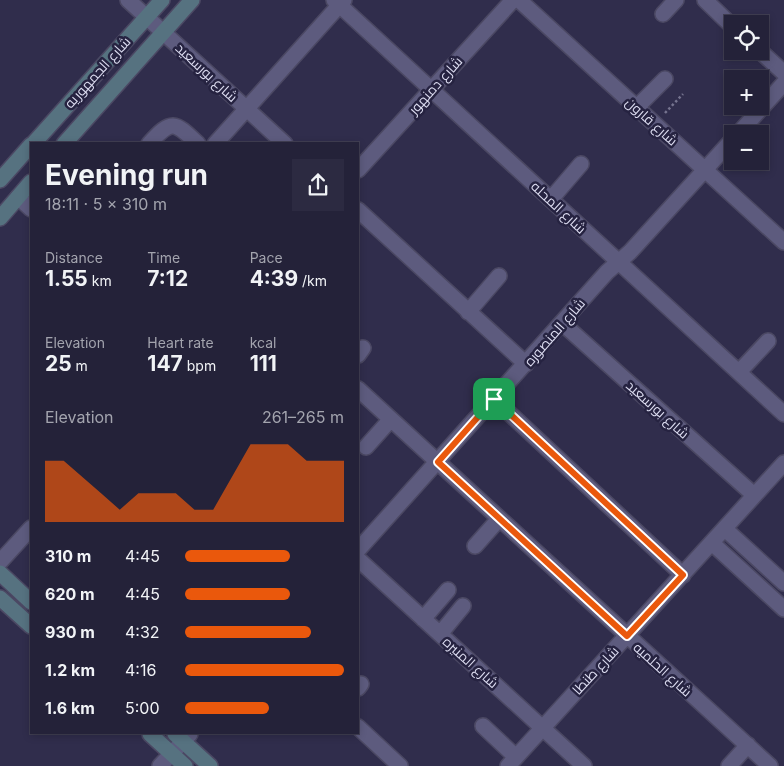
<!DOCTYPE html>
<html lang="en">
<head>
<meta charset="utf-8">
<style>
	:root { --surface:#242239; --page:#2c2a41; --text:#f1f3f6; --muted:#a3a4ae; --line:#413f53; --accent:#ea580c }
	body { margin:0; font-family:Inter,Cairo,sans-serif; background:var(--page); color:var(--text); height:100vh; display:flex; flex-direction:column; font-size:19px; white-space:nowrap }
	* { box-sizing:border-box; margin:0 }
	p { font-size:16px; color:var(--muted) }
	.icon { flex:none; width:28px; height:28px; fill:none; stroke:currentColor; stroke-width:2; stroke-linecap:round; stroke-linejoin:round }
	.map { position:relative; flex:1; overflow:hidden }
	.details { position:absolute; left:30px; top:142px; width:329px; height:592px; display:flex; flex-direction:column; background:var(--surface); border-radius:0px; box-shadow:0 2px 8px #0003,0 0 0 1px var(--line) }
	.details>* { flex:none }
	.fabs { position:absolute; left:724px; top:15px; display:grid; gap:10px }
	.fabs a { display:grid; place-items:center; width:45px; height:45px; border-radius:0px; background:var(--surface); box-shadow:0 2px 8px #0003,0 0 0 1px var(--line); font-size:25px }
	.pin { position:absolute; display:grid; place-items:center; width:42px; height:42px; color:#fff; margin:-21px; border-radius:10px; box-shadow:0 2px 8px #0006 }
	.round { display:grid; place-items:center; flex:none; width:52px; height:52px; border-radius:0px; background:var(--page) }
	.summary { display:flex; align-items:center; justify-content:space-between; height:85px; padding:0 15px }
	h1 { font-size:28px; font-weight:700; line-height:38px }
	.stats { display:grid; grid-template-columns:repeat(3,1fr); gap:8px; height:85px; padding:5px 15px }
	.stats div { display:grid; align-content:center }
	.stats b { font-size:21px; font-weight:700 }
	.stats small { font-size:14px; font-weight:400 }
	.stats p { font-size:14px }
	.chart { height:140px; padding:10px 15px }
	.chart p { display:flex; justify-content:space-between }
	.chart svg { width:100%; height:90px; margin-top:5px; fill:var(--accent); opacity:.7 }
	ul { padding:0 15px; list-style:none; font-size:16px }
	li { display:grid; grid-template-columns:80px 60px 1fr; align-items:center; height:38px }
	li i { height:12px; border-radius:6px; background:var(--accent) }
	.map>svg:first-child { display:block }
</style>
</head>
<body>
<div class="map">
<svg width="784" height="766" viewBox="0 0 784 766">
	<rect width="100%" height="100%" fill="#302d4c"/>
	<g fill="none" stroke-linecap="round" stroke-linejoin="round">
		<defs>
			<path id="street" d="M128 0 285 144
				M334 0 784 414
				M519 0 784 242
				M705 0 732 26
				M663 14 676 0
				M760 51 784 73
				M637 107 665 79
				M738 134 784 83
				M149 144C172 118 175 122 198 144
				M215 144 344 0
				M358 170 513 0
				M18 197 31 209
				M551 199 581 164
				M358 210 526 364
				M468 312 499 276
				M562 323 754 495
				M358 355 363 348
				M739 372 768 341
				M358 389 770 766
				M494 399 683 575
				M366 447 391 419
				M725 529 784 583
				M712 543 784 609
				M475 546 499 519
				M358 550 607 272 630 252 732 140
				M358 559 584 766
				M0 562 31 528
				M423 619 448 590
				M440 634 463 606
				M358 688 361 684
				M483 726 516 757
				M358 727 400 766
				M160 766 190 734
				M508 766 784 463
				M729 766 748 745"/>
			<path id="secondary" d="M33 144 162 0
				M64 144 192 0
				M0 180 31 145
				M0 218 31 182
				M0 573 31 602
				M0 598 31 626
				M150 734 185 766
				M175 734 210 766"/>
		</defs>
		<!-- street casing -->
		<use href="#street" stroke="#4b4863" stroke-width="18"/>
		<!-- secondary casing -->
		<use href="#secondary" stroke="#4b4863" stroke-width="18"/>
		<!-- path -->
		<path stroke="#76748f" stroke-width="2.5" stroke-dasharray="2.5 2.5" stroke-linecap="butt" d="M665 113 683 94"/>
		<!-- street -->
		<use href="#street" stroke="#5d5b7e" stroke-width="15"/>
		<!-- secondary -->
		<use href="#secondary" stroke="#567280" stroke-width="15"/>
	</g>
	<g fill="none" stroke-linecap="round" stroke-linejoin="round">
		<defs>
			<path id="route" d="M494 399 683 575 627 636 438 462Z"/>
		</defs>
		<!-- route casing -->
		<use href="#route" stroke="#fff" stroke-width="10"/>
		<!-- route -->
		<use href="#route" stroke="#ea580c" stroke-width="6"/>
	</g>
	<g text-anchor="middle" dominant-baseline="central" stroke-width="5" stroke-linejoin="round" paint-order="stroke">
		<!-- street labels -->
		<g font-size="14" fill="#dcdcf0" stroke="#262341">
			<text transform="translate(97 72) rotate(-48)">شارع الجمهوريه</text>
			<text transform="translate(207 72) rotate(43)">شارع بورسعيد</text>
			<text transform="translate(435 85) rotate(-48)">شارع دمنهور</text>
			<text transform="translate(652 121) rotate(42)">شارع قارون</text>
			<text transform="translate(559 207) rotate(43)">شارع المحله</text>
			<text transform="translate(554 332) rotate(-49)">شارع المنصوره</text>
			<text transform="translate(658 409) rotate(42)">شارع بورسعيد</text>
			<text transform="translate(471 662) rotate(42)">شارع المنيره</text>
			<text transform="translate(663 669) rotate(42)">شارع الحلميه</text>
			<text transform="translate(595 670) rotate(-47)">شارع طنطا</text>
		</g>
	</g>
</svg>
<div class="fabs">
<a><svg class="icon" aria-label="locate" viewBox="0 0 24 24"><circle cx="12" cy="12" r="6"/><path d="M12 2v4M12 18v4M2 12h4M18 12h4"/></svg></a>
<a>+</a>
<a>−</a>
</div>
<div class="pin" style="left:494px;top:399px;background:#1e9e55"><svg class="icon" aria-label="arrive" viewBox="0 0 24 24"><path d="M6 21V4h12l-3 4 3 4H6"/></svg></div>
<section class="details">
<div class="summary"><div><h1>Evening run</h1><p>18:11 · 5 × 310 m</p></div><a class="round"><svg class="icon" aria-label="share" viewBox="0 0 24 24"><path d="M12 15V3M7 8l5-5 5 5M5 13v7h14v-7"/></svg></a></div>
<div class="stats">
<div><p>Distance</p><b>1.55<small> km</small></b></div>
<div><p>Time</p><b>7:12</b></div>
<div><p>Pace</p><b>4:39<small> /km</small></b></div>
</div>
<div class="stats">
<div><p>Elevation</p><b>25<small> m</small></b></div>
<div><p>Heart rate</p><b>147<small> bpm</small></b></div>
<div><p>kcal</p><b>111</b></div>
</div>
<div class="chart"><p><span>Elevation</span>261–265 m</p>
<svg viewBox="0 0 160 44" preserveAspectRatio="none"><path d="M0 44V14L10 14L20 22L30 30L40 38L50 30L60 30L70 30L80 38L90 38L100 22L110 6L120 6L130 6L140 14L150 14L160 14V44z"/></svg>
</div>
<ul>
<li><b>310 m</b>4:45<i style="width:66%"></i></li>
<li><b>620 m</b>4:45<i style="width:66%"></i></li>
<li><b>930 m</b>4:32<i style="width:79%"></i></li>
<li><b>1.2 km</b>4:16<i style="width:100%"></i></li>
<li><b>1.6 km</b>5:00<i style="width:53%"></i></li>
</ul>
</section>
</div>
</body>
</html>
